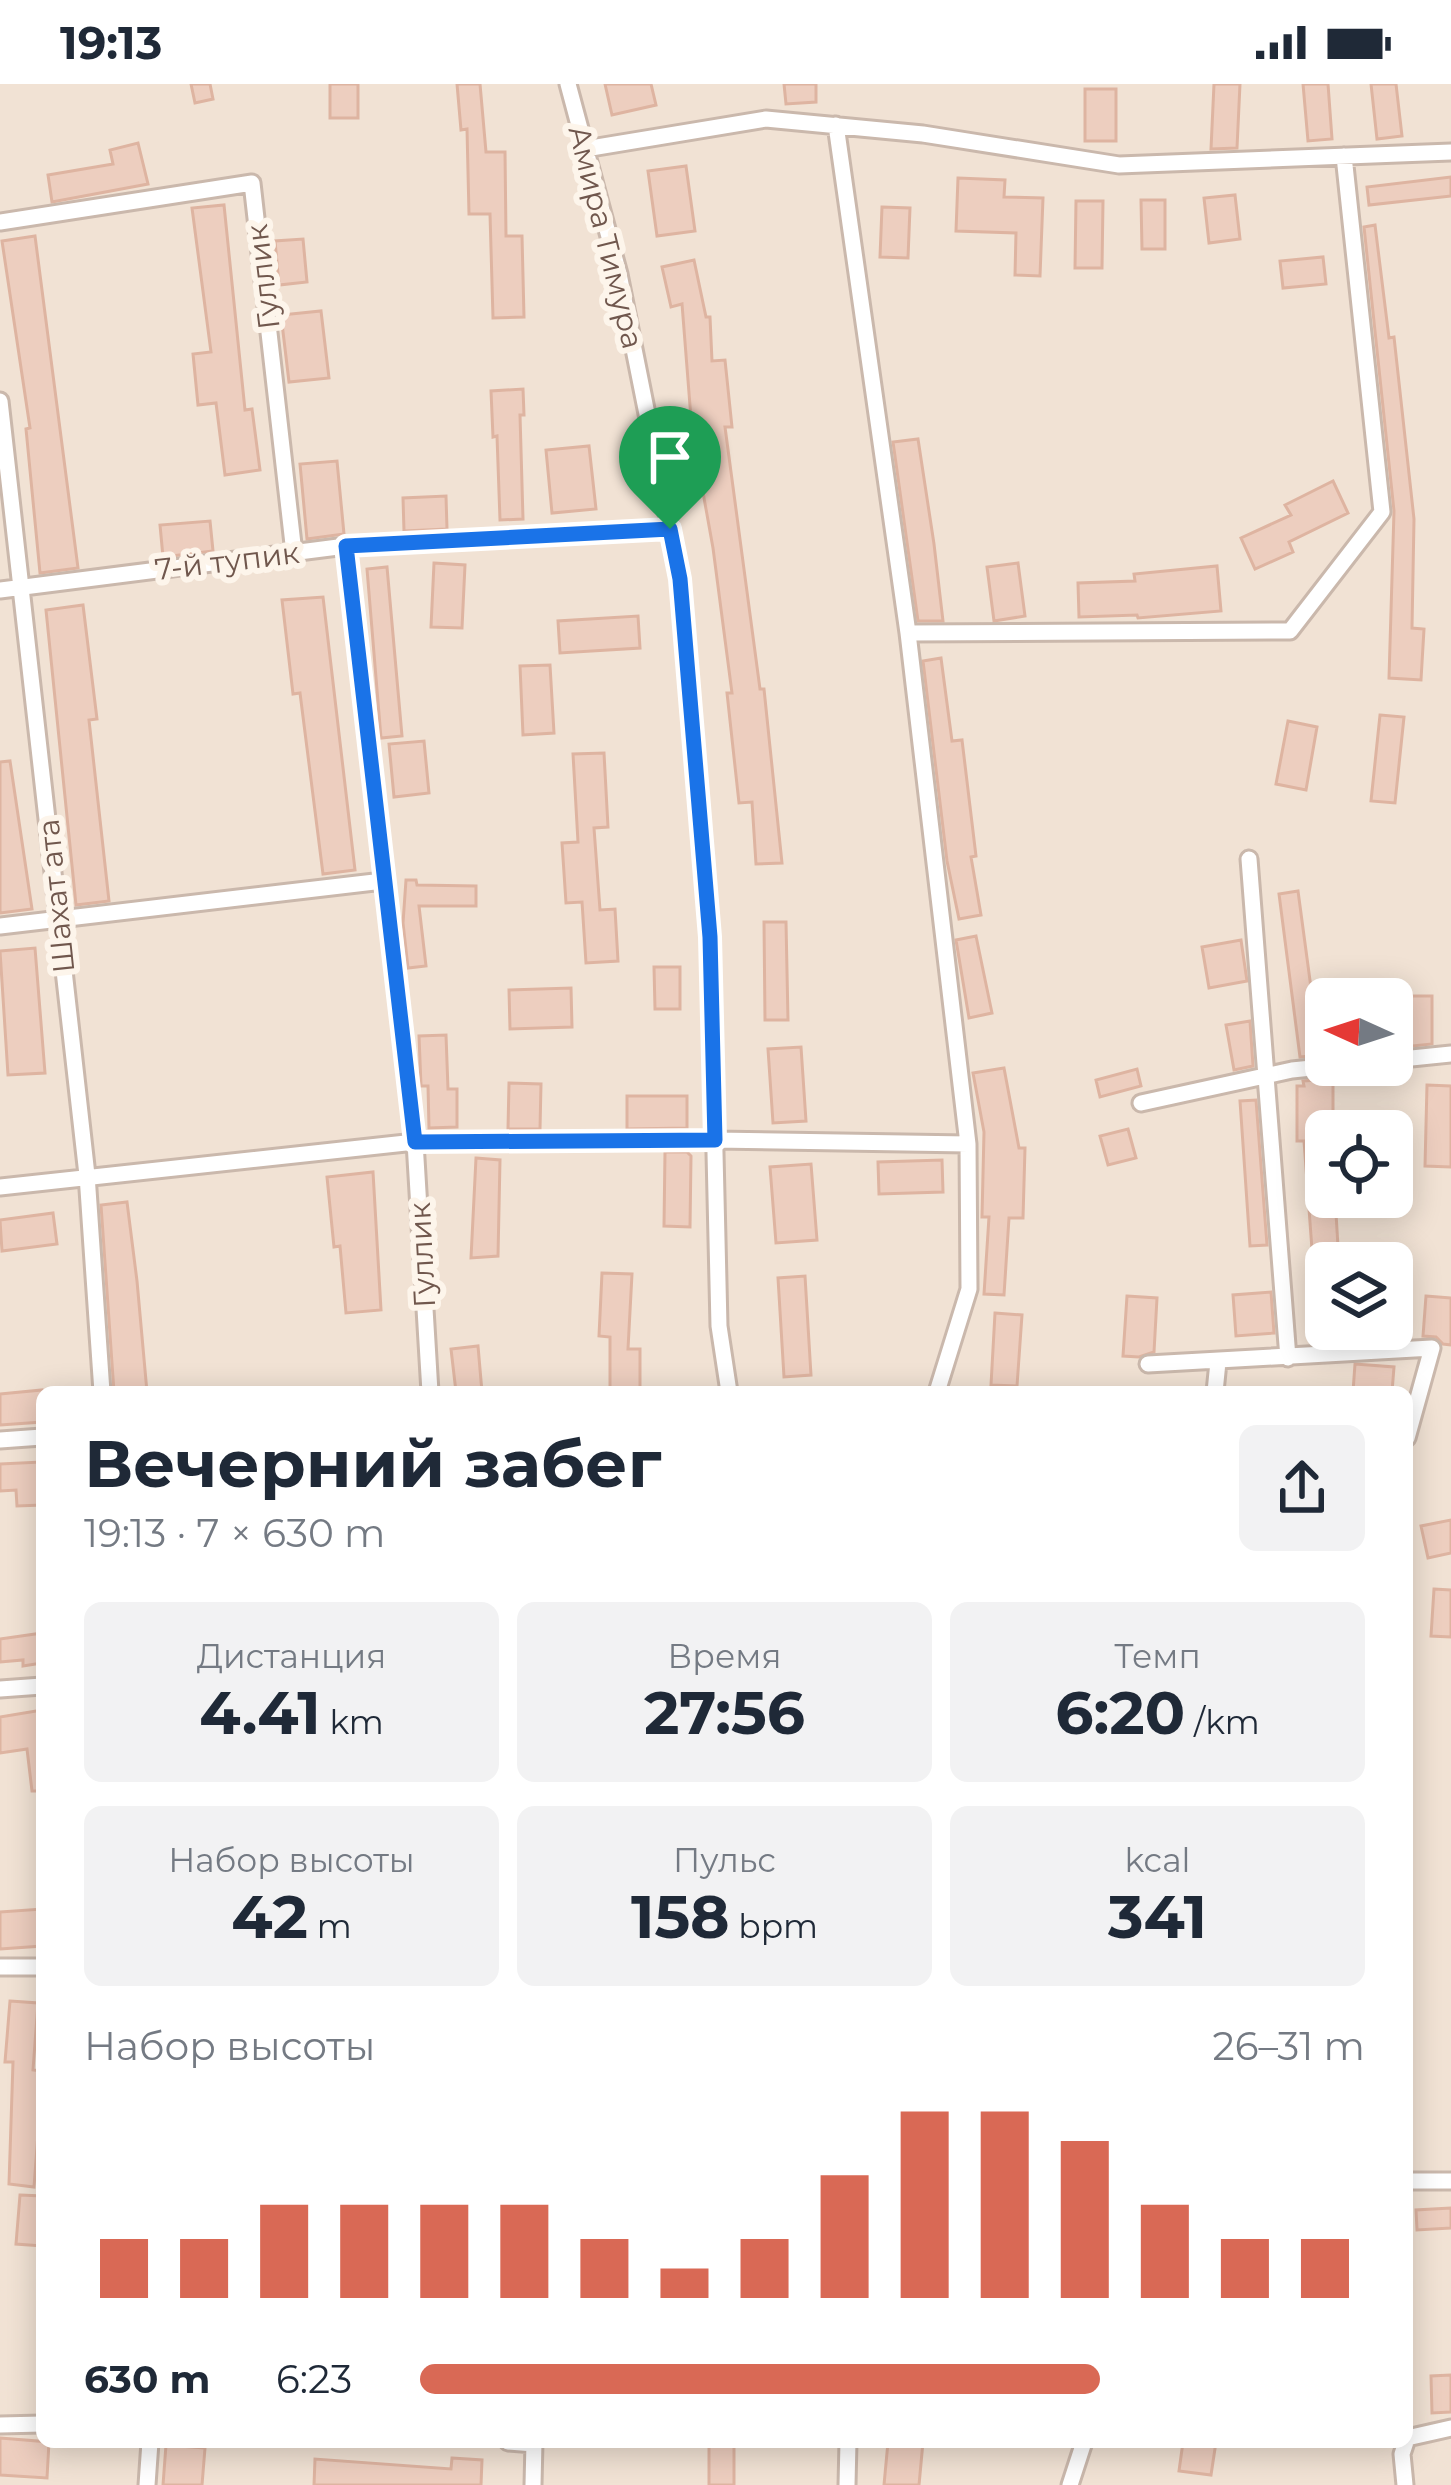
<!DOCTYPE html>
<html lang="ru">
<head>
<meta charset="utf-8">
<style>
	:root { --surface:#fff; --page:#f2f2f3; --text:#1f2937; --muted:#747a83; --accent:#d96955 }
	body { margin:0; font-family:Montserrat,sans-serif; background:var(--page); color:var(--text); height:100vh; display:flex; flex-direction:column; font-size:45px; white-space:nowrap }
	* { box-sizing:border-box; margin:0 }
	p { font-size:39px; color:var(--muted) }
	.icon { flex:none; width:66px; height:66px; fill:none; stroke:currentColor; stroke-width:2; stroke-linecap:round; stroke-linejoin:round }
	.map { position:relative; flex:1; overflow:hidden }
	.panel { position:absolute; left:36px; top:1302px; width:1377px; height:1062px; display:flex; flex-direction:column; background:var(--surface); border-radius:18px; box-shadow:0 6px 30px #0003 }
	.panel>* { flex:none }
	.needle { width:78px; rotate:273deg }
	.tools { position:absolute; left:1305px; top:894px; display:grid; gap:24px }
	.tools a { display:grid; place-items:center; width:108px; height:108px; border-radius:18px; background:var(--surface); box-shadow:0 6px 30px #0003; font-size:60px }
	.pin { position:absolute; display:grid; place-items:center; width:102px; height:102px; color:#fff; margin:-123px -51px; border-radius:50% 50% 50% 0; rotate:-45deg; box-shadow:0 0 12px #0007 }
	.pin .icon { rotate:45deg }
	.round { display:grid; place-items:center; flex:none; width:126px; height:126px; border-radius:18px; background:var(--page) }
	.head { display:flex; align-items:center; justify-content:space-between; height:204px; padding:0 48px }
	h1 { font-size:66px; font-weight:700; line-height:90px }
	.figures { display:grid; grid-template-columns:repeat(3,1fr); gap:18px; height:204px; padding:12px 48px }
	.figures div { display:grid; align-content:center; border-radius:18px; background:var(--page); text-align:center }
	.figures b { font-size:60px; font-weight:700 }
	.figures small { font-size:33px; font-weight:400 }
	.figures p { font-size:33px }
	.chart { height:336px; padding:24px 48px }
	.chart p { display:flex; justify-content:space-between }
	.chart svg { width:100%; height:216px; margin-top:12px; stroke:var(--accent); stroke-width:6 }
	ul { padding:0 48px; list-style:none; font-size:39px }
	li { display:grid; grid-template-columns:192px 144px 1fr; align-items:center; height:90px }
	li i { height:30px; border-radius:15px; background:var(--accent) }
	.status { display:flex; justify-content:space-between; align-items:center; height:84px; padding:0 60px; background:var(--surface); direction:ltr }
	.status svg { height:33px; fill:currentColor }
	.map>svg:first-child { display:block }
</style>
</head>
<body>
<div class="status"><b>19:13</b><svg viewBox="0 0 49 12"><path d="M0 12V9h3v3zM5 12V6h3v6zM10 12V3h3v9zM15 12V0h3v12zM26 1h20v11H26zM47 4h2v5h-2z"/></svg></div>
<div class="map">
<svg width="1451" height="2401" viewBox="0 0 1451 2401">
	<rect width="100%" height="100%" fill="#faf0e5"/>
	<!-- residential -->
	<path fill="#f1e2d4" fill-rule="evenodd" d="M0 0H1451V2401H0ZM1326 915H1392V981H1326ZM1326 1047H1392V1113H1326ZM1326 1179H1392V1245H1326ZM42 1308H1407V2358H42Z"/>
	<!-- building -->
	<path fill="#edcebf" stroke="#deb4a1" stroke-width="3" d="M191 0H210L213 15 195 19Z
		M330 0H358V34H330Z
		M457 0H480L486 68H505L506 152H522L524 233 493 234 490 130H469L467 45 461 46Z
		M605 0H651L656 21 612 31Z
		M784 0H816V18L786 20Z
		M1214 0H1240L1237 64 1211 65Z
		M1303 0H1328L1332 55 1308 57Z
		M1371 0H1396L1402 52 1377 55Z
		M1085 5H1116V57H1085Z
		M138 59 148 100 52 118 48 91 113 80 110 66Z
		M686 82 695 147 657 152 648 87Z
		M1451 93V112L1369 121 1367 103Z
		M958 94 1005 96 1004 113 1043 114 1040 192 1015 191 1016 149 956 147Z
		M1235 111 1240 155 1209 159 1204 114Z
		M1141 116H1165V165H1142Z
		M1076 117H1103L1102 184H1075Z
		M224 121 245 326 252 325 260 386 225 391 216 319 198 321 193 270 211 268 192 124Z
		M882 123 910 124 908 174 880 173Z
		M1375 141 1389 254 1394 253 1414 435 1412 544 1424 545 1421 596 1389 594 1394 427 1364 143Z
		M35 152 78 484 40 489 26 345 30 344 2 157Z
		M303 155 307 198 279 201 275 157Z
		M1323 173 1326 200 1283 204 1280 177Z
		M694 176 706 233H710L712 277 725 276 732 343H725L760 605H764L782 779 756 780 752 718 739 719 727 609H732L713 464 692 347 682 220 671 223 662 183Z
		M321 227 329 294 289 298 281 231Z
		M523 305 524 331H520L523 435 500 436 497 352 493 353 491 307Z
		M918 355 934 460 943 537H918L893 358Z
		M589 362 596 425 552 429 546 366Z
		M337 377 344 450 307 455 300 380Z
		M1333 397 1348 429 1289 458 1293 468 1255 485 1241 454 1291 431 1285 421Z
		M446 412 447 445 404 447 403 414Z
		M210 437 213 467 163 473 160 441Z
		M434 479 465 481 462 544 431 543Z
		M1018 479 1025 532 994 537 987 483Z
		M1217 482 1221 527 1138 534 1137 531 1079 533 1078 499 1135 497 1134 490Z
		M387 483 402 652 381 654 367 485Z
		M323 513 355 786 323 790 300 609 293 610 282 516Z
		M83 521 97 635 89 636 109 817 76 821 46 526Z
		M638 532 640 564 560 569 558 537Z
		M941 574 952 657 962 656 976 772 971 773 981 831 959 835 947 777 923 577Z
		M550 581 554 649 523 651 520 582Z
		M1380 631 1404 633 1395 719 1371 717Z
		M1288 637 1317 643 1306 706 1276 700Z
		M424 657 429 709 394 713 389 660Z
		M604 669 608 743 594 744 600 826 615 825 618 877 586 879 582 818 566 819 562 759 578 758 573 670Z
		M10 677 32 825 0 829V678Z
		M406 796H416L417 801 476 802V822H419L426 882 408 884 403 839Z
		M1298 807 1320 971 1300 973 1279 810Z
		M764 838H786L788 936H765Z
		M976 852 992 929 969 934 956 856Z
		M1241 856 1247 897 1209 904 1202 863Z
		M35 864 45 989 8 991 0 867Z
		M654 883H680V925H655Z
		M571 904 572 943 510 945 509 906Z
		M1394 912H1432V960L1393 964Z
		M1250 937 1253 982 1234 986 1226 941Z
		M446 951 448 1005H457V1043L429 1044 428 1002H421L419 952Z
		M801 963 806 1037 773 1039 768 965Z
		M1004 984 1019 1064H1025L1023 1134H1009L1004 1211 984 1210 989 1133H982L984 1048 973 989Z
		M1137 985 1141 1002 1100 1013 1096 996Z
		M1333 995V1047H1326V1113H1335L1339 1179H1313L1304 1057H1297V1002H1304L1303 997Z
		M509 999 541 1000 540 1045H508Z
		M1427 1001 1451 1002V1083L1425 1082Z
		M627 1012H687V1044L627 1045Z
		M1256 1016 1267 1161 1250 1162 1240 1017Z
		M1128 1045 1136 1074 1108 1081 1100 1052Z
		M665 1068H687L691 1072 690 1143 664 1142Z
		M476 1074 500 1076 498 1172 471 1174Z
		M942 1076 943 1108 879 1110 878 1078Z
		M811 1080 817 1156 776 1159 770 1083Z
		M373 1088 381 1226 346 1229 340 1162 334 1163 327 1093Z
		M127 1118 137 1197 147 1308H114L101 1121Z
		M53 1129 57 1160 2 1167 0 1136Z
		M602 1189 632 1190 628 1265H640V1308H610V1253L599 1252Z
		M805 1192 811 1291 784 1293 778 1194Z
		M1271 1208 1274 1249 1236 1252 1233 1211Z
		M1127 1212 1157 1214 1154 1268 1139 1273 1123 1272Z
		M1426 1212 1451 1214V1261L1443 1260 1436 1253 1423 1252Z
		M995 1229 1022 1231 1017 1302 991 1301Z
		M478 1262 482 1308H456L451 1265Z
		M1355 1280 1394 1283 1392 1308H1353Z
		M42 1306V1338L0 1341V1310Z
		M41 1378 42 1421 17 1422 16 1406 0 1407V1380Z
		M1451 1436V1469L1428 1474 1421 1442Z
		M1434 1505 1451 1506V1553L1431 1552Z
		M42 1549V1579L23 1582V1576L0 1578V1555Z
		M42 1626V1707H32L27 1665 0 1669V1633Z
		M42 1825V1862L0 1865V1828Z
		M10 1917 38 1919 33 1986 42 1987V1996L34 2103 9 2100 13 1978H5Z
		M20 2111 42 2112V2162L16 2160Z
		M1451 2124V2144L1417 2146 1416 2126Z
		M1451 2291V2328L1432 2329 1431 2292Z
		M0 2354 49 2358 47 2394 0 2391Z
		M709 2358H734V2401H709Z
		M888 2358H923L919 2401H884Z
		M1183 2358H1216L1211 2391 1179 2387Z
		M166 2361 205 2364 202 2401H163Z
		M452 2374 482 2376 481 2401H314L315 2375 451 2385Z"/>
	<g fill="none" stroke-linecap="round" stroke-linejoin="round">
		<defs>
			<path id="street" d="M568 0 619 190 680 495 710 853 719 1242 729 1308
				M836 41 908 549 968 1060 969 1205 937 1308
				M585 65 766 35 923 50 1119 81 1451 68
				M0 138 252 99 294 469
				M0 317 87 1091 102 1308
				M346 462 415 1058 430 1308
				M0 506 346 462 670 445
				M908 549 1290 547 1382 428 1344 72
				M1249 775 1288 1274
				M0 842 383 797
				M1392 976 1451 970
				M1141 1019 1292 986 1341 981
				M0 1103 415 1058 715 1056 968 1060
				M1148 1280 1432 1264 1407 1354
				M1215 1308 1218 1278
				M0 1356 42 1353
				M0 1605 42 1602
				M0 1883H42
				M1407 2097H1451
				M0 2341 42 2340
				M1407 2354 1451 2344
				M508 2358 534 2360
				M147 2401 150 2358
				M533 2401 534 2358
				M847 2401 848 2358
				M1070 2401 1084 2358
				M1405 2401 1402 2370 1406 2358"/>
		</defs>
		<!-- street casing -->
		<use href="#street" stroke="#cab8ac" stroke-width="21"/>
		<!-- street -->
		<use href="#street" stroke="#fff" stroke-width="15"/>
	</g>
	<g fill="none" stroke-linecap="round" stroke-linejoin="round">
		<defs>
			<path id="route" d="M670 445 680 495 710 853 715 1056 415 1058 346 462Z"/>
		</defs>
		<!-- route casing -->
		<use href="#route" stroke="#fff" stroke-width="24"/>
		<!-- route -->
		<use href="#route" stroke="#1a73e8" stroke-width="15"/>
	</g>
	<g text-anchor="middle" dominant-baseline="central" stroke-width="12" stroke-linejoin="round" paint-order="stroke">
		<!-- street labels -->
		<g font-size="30" fill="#70574d" stroke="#fdf5eb">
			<text transform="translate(606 153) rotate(76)">Амира Тимура</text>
			<text transform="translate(263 193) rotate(-97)">Гуллик</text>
			<text transform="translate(227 477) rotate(-7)">7-й тупик</text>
			<text transform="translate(56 812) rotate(-96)">Шахат ата</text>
			<text transform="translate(422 1171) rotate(-93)">Гуллик</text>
		</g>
	</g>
</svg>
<div class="tools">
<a><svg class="needle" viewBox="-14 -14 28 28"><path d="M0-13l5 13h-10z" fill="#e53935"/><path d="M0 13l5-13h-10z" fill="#747a83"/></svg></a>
<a><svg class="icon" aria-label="locate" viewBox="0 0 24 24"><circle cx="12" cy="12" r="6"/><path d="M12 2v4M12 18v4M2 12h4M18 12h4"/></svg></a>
<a><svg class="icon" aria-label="layers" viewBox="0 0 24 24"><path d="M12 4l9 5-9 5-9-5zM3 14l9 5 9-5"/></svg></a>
</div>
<div class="pin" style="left:670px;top:445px;background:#1e9e55"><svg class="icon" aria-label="arrive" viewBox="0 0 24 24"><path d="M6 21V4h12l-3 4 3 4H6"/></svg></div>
<section class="panel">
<div class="head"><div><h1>Вечерний забег</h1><p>19:13 · 7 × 630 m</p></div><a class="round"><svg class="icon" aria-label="share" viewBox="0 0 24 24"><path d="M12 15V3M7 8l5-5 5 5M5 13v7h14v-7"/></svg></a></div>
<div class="figures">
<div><p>Дистанция</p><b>4.41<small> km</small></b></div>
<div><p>Время</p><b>27:56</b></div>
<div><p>Темп</p><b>6:20<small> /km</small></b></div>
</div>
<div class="figures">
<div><p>Набор высоты</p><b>42<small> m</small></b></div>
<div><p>Пульс</p><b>158<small> bpm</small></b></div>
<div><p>kcal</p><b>341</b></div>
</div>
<div class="chart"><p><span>Набор высоты</span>26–31 m</p>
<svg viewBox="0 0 160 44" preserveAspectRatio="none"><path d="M5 44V32M15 44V32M25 44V25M35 44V25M45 44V25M55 44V25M65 44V32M75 44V38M85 44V32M95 44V19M105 44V6M115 44V6M125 44V12M135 44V25M145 44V32M155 44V32"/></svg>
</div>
<ul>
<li><b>630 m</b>6:23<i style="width:72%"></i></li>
</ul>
</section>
</div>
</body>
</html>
